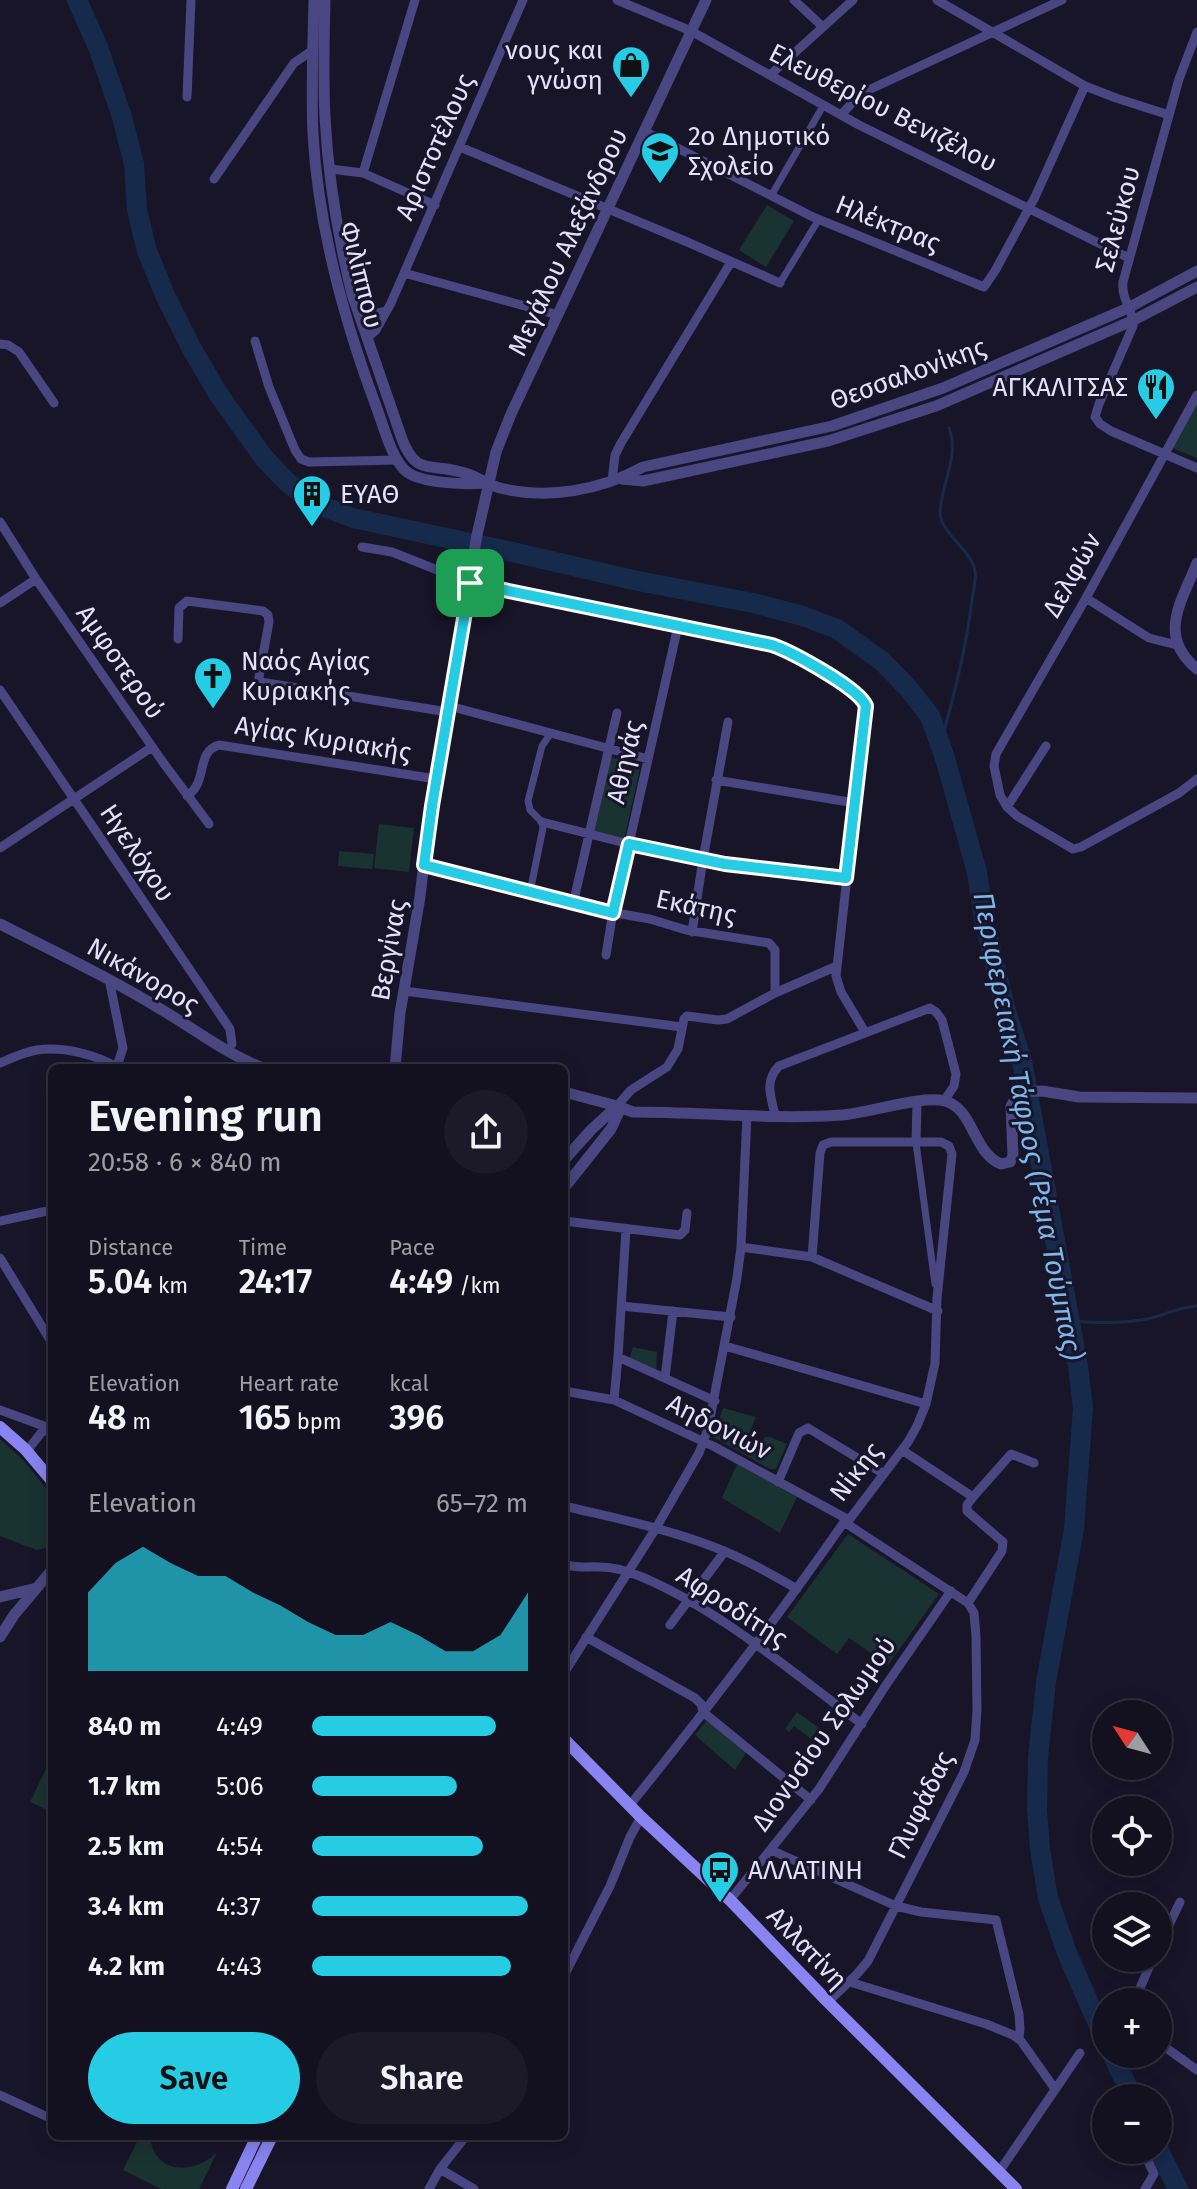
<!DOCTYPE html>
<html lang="en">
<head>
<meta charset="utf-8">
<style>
	:root { --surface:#13101f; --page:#1c1928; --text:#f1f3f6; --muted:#9d9da4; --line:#32303d; --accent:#25cce3 }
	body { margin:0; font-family:"Fira Sans",sans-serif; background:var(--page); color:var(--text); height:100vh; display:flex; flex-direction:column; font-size:30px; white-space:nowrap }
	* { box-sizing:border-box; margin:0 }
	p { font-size:26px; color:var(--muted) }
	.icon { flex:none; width:44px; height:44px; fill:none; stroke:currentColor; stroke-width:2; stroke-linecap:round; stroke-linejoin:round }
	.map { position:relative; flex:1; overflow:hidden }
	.sheet { position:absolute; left:48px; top:1064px; width:520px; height:1076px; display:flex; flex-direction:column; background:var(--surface); border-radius:12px; box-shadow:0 4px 20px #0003,0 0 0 2px var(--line) }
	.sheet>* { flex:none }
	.needle { width:52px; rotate:306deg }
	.fabs { position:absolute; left:1092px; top:1700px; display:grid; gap:16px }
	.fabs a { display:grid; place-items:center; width:80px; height:80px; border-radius:50%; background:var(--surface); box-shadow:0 4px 20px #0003,0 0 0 2px var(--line); font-size:40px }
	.pin { position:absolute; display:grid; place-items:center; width:68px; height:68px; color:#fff; margin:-34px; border-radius:16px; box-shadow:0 4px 12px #0006 }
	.round { display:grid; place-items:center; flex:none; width:84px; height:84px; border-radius:42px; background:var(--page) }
	.headline { display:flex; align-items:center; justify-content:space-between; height:136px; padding:0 40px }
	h1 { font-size:44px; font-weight:600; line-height:60px }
	.figures { display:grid; grid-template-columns:repeat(3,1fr); gap:12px; height:136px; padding:8px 40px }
	.figures div { display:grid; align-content:center }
	.figures b { font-size:34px; font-weight:600 }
	.figures small { font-size:22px; font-weight:400 }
	.figures p { font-size:22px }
	.chart { height:224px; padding:16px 40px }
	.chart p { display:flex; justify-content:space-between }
	.chart svg { width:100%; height:144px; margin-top:8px; fill:var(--accent); opacity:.7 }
	.cta { display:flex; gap:16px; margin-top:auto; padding:16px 40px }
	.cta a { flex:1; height:92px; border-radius:48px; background:var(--accent); color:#111; font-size:32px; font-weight:600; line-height:92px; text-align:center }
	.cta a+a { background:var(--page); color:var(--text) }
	ul { padding:0 40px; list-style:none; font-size:26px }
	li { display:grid; grid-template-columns:128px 96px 1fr; align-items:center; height:60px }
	li i { height:20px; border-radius:10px; background:var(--accent) }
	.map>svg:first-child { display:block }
</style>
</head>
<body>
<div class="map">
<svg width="1197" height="2189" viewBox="0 0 1197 2189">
	<rect width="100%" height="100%" fill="#191529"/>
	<!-- green -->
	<path fill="#183332" d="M767 205 794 221 766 267 739 250Z
		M1197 402V458L1172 448Z
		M610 757 641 764 624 840 593 833Z
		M379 824 414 828 409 872 374 868Z
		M339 851 374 854 372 869 338 866Z
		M633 1347 657 1352 656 1373 629 1360Z
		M723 1408 756 1417 745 1443 759 1448 765 1437H770L787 1444 776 1469H770L713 1437Z
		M0 1439 25 1462 52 1496V1546L37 1550 0 1536Z
		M737 1464 797 1497 780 1533 722 1498Z
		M848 1534 939 1594 888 1665 849 1638 837 1654 787 1617Z
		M797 1712 819 1728 811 1739 794 1726 789 1732 785 1729Z
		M707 1720 749 1748 735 1770 695 1735Z
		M52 1757V1812L30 1802Z
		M140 2136H150C153 2174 194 2176 217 2152L199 2189H161L123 2170Z"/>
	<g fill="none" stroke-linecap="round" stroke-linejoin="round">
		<!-- stream -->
		<path stroke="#162a4c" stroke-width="3" d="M940 745C954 697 966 650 972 600 973 592 977 578 975 570 971 550 940 532 940 513 941 484 960 456 949 428
			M1070 1320C1090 1324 1126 1323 1147 1319 1165 1315 1179 1307 1197 1306"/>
		<!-- river -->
		<path stroke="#162a4c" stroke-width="20" d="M77 0 98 47 122 117 134 164 137 210 147 251 165 295 192 349 219 395 264 458 287 482 314 503 353 518 517 553 633 580 753 603 803 616 837 629 882 661 908 688 930 716 944 755 977 872 984 919 1004 1004 1022 1061 1078 1366 1083 1408 1074 1529 1046 1682 1038 1757 1037 1810 1040 1849 1048 1898 1067 1953 1106 2042
			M1112 2054 1133 2098
			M1158 2149 1178 2189"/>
		<!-- pedestrian -->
		<path stroke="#494682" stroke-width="7" d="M771 196 823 106
			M780 283 819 219
			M530 892 543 828 542 822 530 810 528 801 542 746 551 733
			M916 1143 935 1284"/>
		<!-- minor -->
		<path stroke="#494682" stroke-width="9" d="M617 0 691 31 859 125 1129 258
			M794 0 823 27
			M937 0 1085 86 1116 98 1169 115
			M1197 32 1179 79 1123 282C1121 300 1134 310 1133 326L1099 404 1095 417 1100 424 1111 431 1197 468
			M770 75 853 0
			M187 97 191 0
			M841 115 860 94 1062 0
			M644 131 813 217 984 287 995 271 1035 197 1085 86
			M460 147 685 241 780 283
			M330 169 363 173 435 205
			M363 173 415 0
			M214 179 294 63 313 50
			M404 273 558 315
			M358 310C369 316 374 314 386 311
			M368 337 376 330 391 303 523 0
			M255 341 269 387 295 450 301 459 309 462 398 460
			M0 344 8 345 19 352 54 403
			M1197 395 1086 598 996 754 994 766 1000 795 1007 807 1017 816 1073 849 1081 847 1179 793 1197 779
			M612 481 615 455 621 443 731 262
			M0 522 36 579 162 761 209 824
			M362 547 392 552 470 583 777 647 849 688 863 698 866 706 836 976 841 992 865 1032
			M1086 598 1149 638 1177 645
			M0 603 36 579
			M178 639 179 608 187 601 263 611 268 615 269 622 259 677 260 682 448 712
			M0 690 230 1029 232 1044
			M449 706 648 759
			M716 780 855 803
			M187 796C209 781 195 752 219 745L436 779
			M1007 807 1046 746
			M542 822 629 844 715 862 846 878
			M0 848 152 747
			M424 865 599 910 650 919 686 930 769 943 775 950V993
			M573 904 617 713
			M692 932 703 859 728 722
			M606 955 615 899 629 844 678 626
			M109 979 123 1048 117 1066
			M404 991 682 1027
			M0 1063C12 1058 24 1052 37 1050 64 1046 96 1055 119 1068
			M617 1106 631 1090 667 1067 678 1049 684 1019 687 1016 718 1020 727 1019 775 993 837 966
			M775 1115C771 1097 764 1081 779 1066L930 1008 936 1012 942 1020 956 1074 954 1086 944 1101
			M916 1143 917 1102
			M0 1221 52 1210
			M564 1221 680 1235 685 1230 687 1213
			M741 1247 812 1257 938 1311
			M0 1258 52 1343
			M621 1306 731 1317
			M725 1346 926 1404
			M618 1357 715 1401
			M665 1378 673 1311
			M564 1391 614 1400 713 1446 849 1520
			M614 1400 618 1357 626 1229
			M0 1410 52 1429
			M27 1451 41 1433 52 1426
			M778 1482 799 1433 808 1428 884 1474
			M973 1497 1011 1454 1034 1463
			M564 1506C614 1518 665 1528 714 1547 743 1558 770 1573 797 1589
			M844 1522 968 1603 1002 1551 1003 1542 967 1511V1505L973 1497 902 1450
			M564 1564C577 1569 587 1566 600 1567 613 1567 630 1572 642 1577 720 1610 793 1673 862 1724
			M670 1625 725 1551
			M586 1637 695 1698 701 1704 703 1712 811 1800
			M564 1673 656 1528 699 1453 708 1429 737 1278 741 1247 747 1115
			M630 1805C704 1713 777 1619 844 1522L849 1520 908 1442 917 1426 926 1404 935 1363 937 1298 952 1154 949 1146 941 1142H831L823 1145 820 1153 812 1257
			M771 1850 896 1906 921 1912 996 1920 1019 2014 1020 2029 1019 2038
			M730 1900 819 1789 886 1685 951 1591
			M1158 1948 1180 1902
			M564 1976 610 1886 630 1837 641 1817
			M850 1982 986 2024 1013 2035 1021 2041 1055 2089
			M828 2002 857 1974 868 1961 964 1772 975 1740 977 1710 976 1636 974 1613 968 1603
			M1134 2002 1153 1958
			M1158 2042 1197 2070
			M0 2095 52 2119
			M1143 2150 1154 2174 1145 2189
			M440 2169 474 2189
			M999 2172 1080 2053
			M429 2189 440 2169 466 2136"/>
		<!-- tertiary -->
		<path stroke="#494682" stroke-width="11" d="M314 0C313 45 311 89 313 134 318 226 344 320 376 406 383 424 392 461 407 472 421 483 466 485 484 483
			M325 0C324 39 323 78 325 117 328 176 338 237 352 294L402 439C416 476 430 463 461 472 475 475 486 484 500 488 548 500 601 490 643 467L832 426 943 388 1128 308 1197 271
			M622 479 643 481 828 441 936 406 1134 320 1197 287
			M1197 563C1181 603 1157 636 1197 669
			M0 924C55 952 110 978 162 1010 196 1030 226 1054 263 1068
			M395 1068 400 1013 420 897 428 826 477 535 496 452 511 414 706 0
			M564 1092 617 1106 633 1112C703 1112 773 1120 842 1115 869 1113 922 1095 945 1101 974 1109 973 1153 1001 1164L1010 1162 1013 1156 1011 1106 1020 1092 1042 1091 1079 1097 1197 1098
			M564 1160 591 1130 617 1106
			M564 1188 611 1129 619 1112 617 1106
			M0 1597 37 1588
			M0 1637 14 1615 52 1570"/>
		<!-- secondary -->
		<path stroke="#8984ef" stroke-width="12" d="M0 1427 25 1449 52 1481
			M564 1739 641 1817 730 1900 828 2002 1016 2189
			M232 2189 257 2136
			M246 2189 272 2136"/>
	</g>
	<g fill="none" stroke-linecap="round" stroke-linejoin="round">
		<defs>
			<path id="route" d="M470 583 772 645C792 652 859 688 866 706L846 878 725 864 629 844 613 913 424 865 432 806Z"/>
		</defs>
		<!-- route casing -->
		<use href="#route" stroke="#fff" stroke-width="16"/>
		<!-- route -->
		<use href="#route" stroke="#25cce3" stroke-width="10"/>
	</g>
	<!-- icons -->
	<defs>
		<symbol id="shop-pin" viewBox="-11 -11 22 30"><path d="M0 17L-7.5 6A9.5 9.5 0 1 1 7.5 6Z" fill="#25cce3" stroke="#191529"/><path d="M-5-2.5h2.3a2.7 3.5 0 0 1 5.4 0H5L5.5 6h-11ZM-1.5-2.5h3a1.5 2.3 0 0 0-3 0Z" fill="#111"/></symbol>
		<symbol id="school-pin" viewBox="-11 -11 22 30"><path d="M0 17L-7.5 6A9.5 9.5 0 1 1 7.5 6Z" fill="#25cce3" stroke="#191529"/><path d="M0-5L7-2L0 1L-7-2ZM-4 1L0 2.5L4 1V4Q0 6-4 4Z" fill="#111"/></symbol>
		<symbol id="restaurant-pin" viewBox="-11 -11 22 30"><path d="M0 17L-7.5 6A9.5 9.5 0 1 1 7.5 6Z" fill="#25cce3" stroke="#191529"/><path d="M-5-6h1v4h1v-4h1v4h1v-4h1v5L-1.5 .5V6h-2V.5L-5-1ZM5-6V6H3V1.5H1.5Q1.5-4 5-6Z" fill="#111"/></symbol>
		<symbol id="building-pin" viewBox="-11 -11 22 30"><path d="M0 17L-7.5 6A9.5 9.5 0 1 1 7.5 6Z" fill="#25cce3" stroke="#191529"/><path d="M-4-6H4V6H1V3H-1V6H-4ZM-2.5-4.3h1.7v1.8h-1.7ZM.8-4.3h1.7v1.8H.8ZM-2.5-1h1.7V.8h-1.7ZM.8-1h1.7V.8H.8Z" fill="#111"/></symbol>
		<symbol id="church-pin" viewBox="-11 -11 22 30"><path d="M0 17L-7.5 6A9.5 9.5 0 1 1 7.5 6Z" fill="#25cce3" stroke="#191529"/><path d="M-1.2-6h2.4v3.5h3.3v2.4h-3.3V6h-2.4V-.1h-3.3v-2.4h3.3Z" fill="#111"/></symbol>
		<symbol id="bus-pin" viewBox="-11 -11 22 30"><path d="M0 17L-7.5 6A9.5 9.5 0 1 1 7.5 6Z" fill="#25cce3" stroke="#191529"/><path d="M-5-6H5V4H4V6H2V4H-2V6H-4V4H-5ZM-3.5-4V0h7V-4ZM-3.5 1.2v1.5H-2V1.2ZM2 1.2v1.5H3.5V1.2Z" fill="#111"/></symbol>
	</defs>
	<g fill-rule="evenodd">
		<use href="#shop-pin" x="609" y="43" width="44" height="60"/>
		<use href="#school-pin" x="638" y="129" width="44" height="60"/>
		<use href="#restaurant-pin" x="1134" y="365" width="44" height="60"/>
		<use href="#building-pin" x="290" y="472" width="44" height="60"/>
		<use href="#church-pin" x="191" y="654" width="44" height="60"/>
		<use href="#bus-pin" x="698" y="1848" width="44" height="60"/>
	</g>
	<g text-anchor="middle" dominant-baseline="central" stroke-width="6" stroke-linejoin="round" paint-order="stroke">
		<!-- poi labels -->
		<g font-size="26" fill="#e4e1fb" stroke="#191529" text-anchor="start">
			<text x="603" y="50" text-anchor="end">νους και<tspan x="603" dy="30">γνώση</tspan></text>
			<text x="688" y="136">2ο Δημοτικό<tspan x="688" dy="30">Σχολείο</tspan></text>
			<text x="1128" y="387" text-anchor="end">ΑΓΚΑΛΙΤΣΑΣ</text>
			<text x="340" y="494">ΕΥΑΘ</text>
			<text x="241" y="661">Ναός Αγίας<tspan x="241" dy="30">Κυριακής</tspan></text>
			<text x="748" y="1870">ΑΛΛΑΤΙΝΗ</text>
		</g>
		<!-- street labels -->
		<g font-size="26" fill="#e4e1fb" stroke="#191529">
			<text transform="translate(883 108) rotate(27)">Ελευθερίου Βενιζέλου</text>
			<text transform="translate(435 147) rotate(-66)">Αριστοτέλους</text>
			<text transform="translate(1118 219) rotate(-75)">Σελεύκου</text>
			<text transform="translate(888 224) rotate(22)">Ηλέκτρας</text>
			<text transform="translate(568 242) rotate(-65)">Μεγάλου Αλεξάνδρου</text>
			<text transform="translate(361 275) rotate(76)">Φιλίππου</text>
			<text transform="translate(908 374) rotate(-20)">Θεσσαλονίκης</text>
			<text transform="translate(1072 575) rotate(-61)">Δελφών</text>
			<text transform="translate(120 662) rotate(55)">Αμφοτερού</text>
			<text transform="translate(323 739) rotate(9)">Αγίας Κυριακής</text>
			<text transform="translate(625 762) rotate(-77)">Αθηνάς</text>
			<text transform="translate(137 853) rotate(56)">Ηγελόχου</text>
			<text transform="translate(696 907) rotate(12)">Εκάτης</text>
			<text transform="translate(389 950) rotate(-80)">Βεργίνας</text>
			<text transform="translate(143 976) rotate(30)">Νικάνορος</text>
			<text transform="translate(719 1427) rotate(27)">Αηδονιών</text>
			<text transform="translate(856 1472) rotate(-52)">Νίκης</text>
			<text transform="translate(732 1607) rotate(33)">Αφροδίτης</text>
			<text transform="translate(824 1734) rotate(-55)">Διονυσίου Σολωμού</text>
			<text transform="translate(921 1805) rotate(-64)">Γλυφάδας</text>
			<text transform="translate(807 1948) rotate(46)">Αλλατίνη</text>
		</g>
		<!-- water labels -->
		<g font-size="28" font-style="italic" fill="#7cb7ee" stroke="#191529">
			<text transform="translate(1028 1126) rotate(79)">Περιφερειακή Τάφρος (Ρέμα Τούμπας)</text>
		</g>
	</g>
</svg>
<div class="fabs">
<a><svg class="needle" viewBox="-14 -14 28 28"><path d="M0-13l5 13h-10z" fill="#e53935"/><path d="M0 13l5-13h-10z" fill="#9d9da4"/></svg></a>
<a><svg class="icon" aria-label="locate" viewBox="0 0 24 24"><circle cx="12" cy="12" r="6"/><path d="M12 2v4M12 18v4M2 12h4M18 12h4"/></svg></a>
<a><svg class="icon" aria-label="layers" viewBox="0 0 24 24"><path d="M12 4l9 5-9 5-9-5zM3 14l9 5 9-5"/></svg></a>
<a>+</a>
<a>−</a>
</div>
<div class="pin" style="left:470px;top:583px;background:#1e9e55"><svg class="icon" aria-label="arrive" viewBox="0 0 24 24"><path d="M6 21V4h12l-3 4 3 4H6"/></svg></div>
<section class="sheet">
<div class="headline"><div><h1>Evening run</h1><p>20:58 · 6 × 840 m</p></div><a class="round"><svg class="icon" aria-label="share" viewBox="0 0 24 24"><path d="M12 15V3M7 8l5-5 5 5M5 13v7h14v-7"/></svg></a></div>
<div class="figures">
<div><p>Distance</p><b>5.04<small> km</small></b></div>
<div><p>Time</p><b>24:17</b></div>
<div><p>Pace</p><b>4:49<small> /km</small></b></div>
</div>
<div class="figures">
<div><p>Elevation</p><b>48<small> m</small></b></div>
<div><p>Heart rate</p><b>165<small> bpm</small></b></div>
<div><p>kcal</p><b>396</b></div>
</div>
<div class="chart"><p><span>Elevation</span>65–72 m</p>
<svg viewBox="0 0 160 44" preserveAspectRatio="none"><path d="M0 44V20L10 11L20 6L30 11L40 15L50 15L60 20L70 24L80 29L90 33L100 33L110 29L120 33L130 38L140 38L150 33L160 20V44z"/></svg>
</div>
<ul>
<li><b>840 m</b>4:49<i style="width:85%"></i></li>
<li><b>1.7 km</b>5:06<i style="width:67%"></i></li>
<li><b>2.5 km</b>4:54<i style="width:79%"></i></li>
<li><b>3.4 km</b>4:37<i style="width:100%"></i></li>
<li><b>4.2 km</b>4:43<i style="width:92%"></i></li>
</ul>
<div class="cta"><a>Save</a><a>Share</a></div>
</section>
</div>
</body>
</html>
